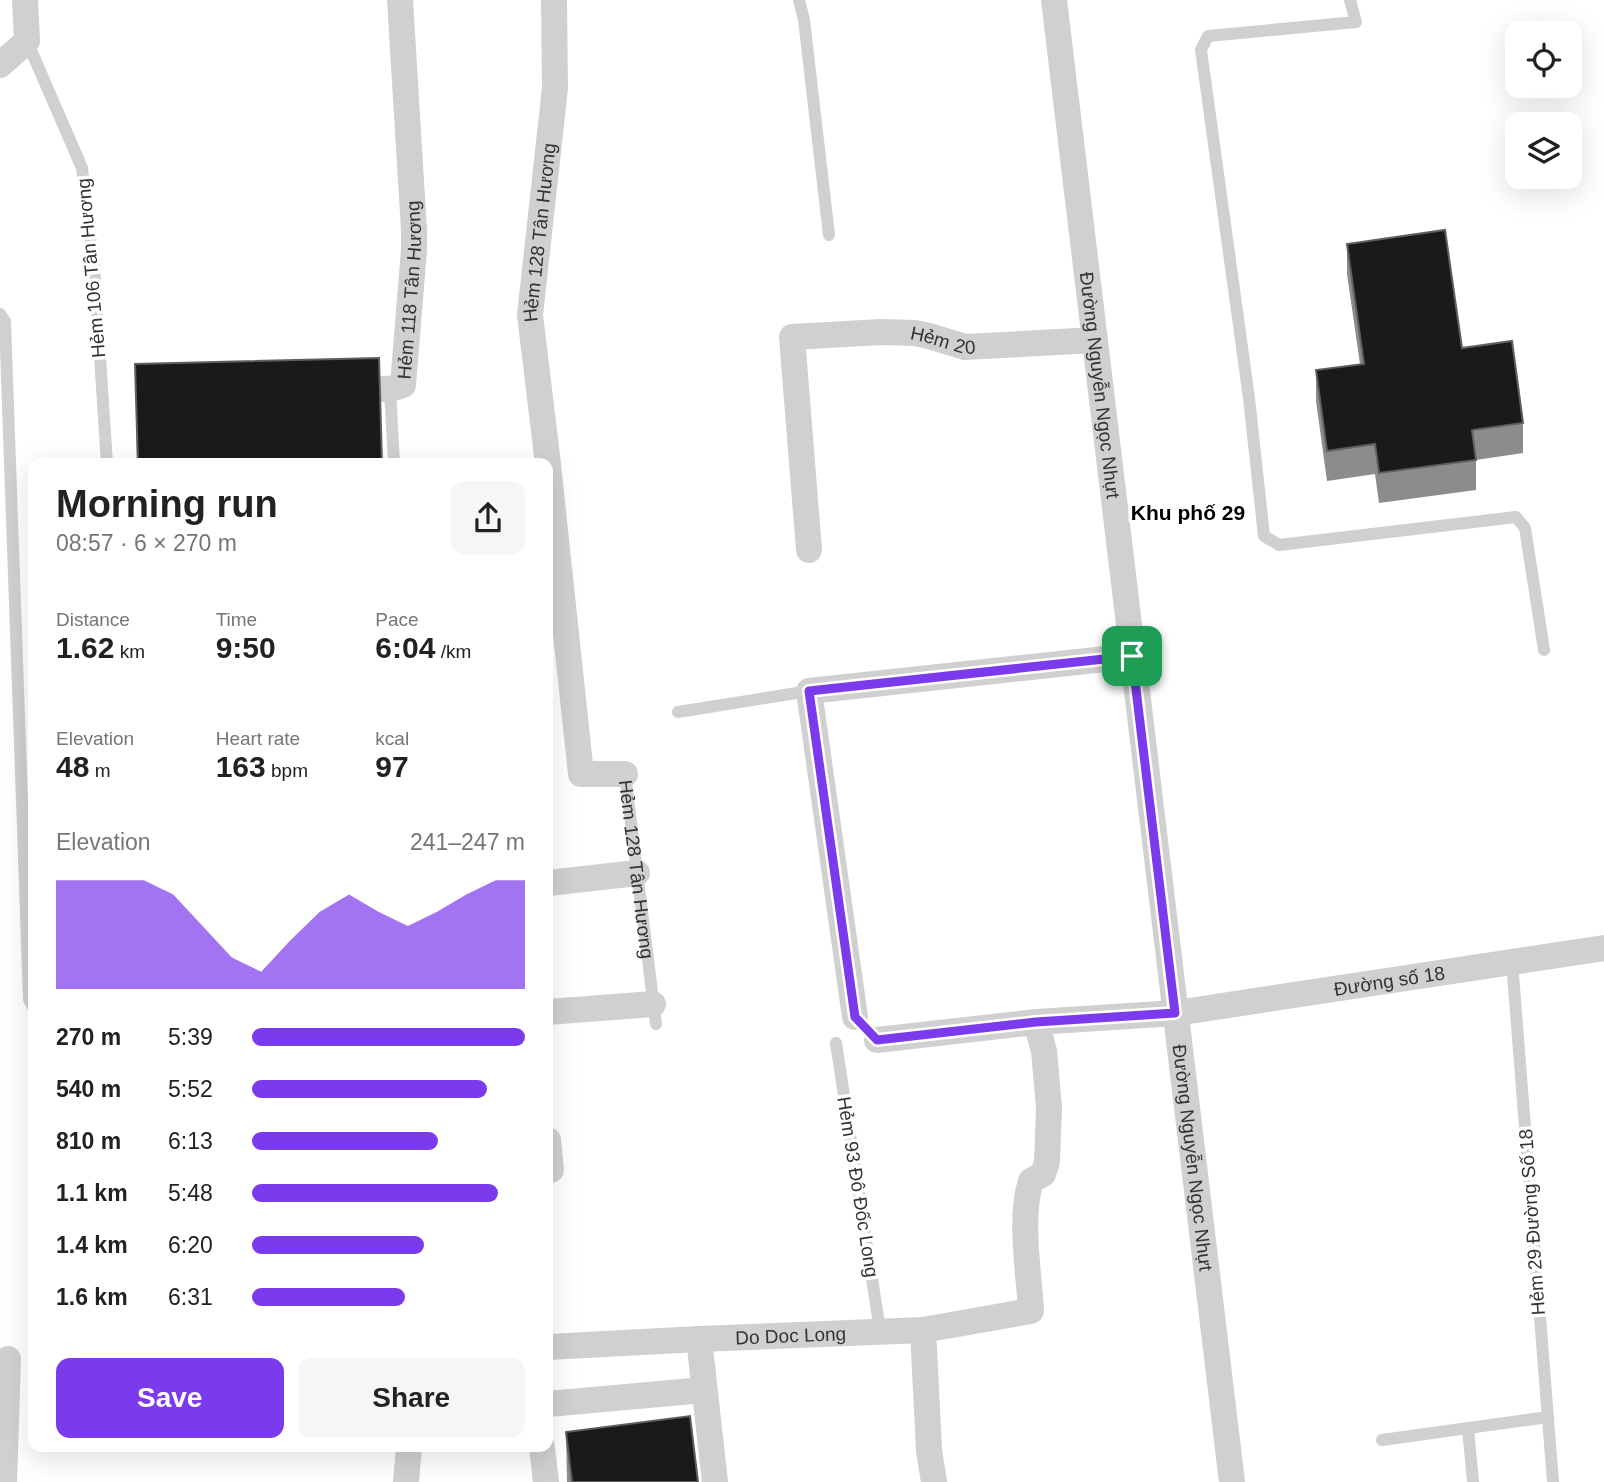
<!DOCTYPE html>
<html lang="en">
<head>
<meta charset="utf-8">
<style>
	:root { --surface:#fff; --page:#f6f6f6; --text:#222; --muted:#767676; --accent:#7c3aed }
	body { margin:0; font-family:Arial,sans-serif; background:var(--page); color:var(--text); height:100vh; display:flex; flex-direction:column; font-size:26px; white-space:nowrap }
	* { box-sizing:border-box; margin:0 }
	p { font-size:23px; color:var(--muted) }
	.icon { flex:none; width:38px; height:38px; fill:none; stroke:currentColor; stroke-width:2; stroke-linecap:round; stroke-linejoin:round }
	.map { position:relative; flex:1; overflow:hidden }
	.details { position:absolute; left:28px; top:458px; width:525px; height:994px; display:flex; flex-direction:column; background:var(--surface); border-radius:14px; box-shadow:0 7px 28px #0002 }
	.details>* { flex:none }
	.controls { position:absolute; left:1505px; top:21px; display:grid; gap:14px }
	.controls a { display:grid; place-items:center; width:77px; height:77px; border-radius:14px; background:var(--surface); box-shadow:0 7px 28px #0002; font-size:35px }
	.pin { position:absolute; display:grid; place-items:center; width:60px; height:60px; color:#fff; margin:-30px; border-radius:14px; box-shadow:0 4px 10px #0006 }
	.round { display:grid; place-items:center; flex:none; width:74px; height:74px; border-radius:14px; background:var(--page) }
	.headline { display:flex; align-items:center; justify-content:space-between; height:119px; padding:0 28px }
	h1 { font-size:38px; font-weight:800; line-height:52px }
	.stats { display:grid; grid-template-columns:repeat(3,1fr); gap:10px; height:119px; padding:7px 28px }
	.stats div { display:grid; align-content:center }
	.stats b { font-size:30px; font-weight:800 }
	.stats small { font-size:19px; font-weight:400 }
	.stats p { font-size:19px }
	.chart { height:196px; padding:14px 28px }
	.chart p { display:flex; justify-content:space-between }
	.chart svg { width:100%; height:126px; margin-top:7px; fill:var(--accent); opacity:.7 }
	.cta { display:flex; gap:14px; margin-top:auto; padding:14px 28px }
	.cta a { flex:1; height:80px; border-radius:14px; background:var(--accent); color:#fff; font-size:28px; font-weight:800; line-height:80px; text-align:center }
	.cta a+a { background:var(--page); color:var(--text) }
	ul { padding:0 28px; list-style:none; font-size:23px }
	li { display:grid; grid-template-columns:112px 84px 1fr; align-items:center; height:52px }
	li i { height:18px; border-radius:9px; background:var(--accent) }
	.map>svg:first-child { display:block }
</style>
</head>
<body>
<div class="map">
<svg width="1604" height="1482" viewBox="0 0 1604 1482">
	<rect width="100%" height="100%" fill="#fff"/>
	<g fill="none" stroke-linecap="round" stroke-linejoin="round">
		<!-- service -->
		<g stroke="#d0d0d0" stroke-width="12">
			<path d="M799 0 804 20 829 235"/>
			<path d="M1350 0 1356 22 1208 36 1201 50 1249 398 1264 536 1279 545 1516 517 1525 528 1544 650"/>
			<path d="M27 41 82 168 94 265 107 464"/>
			<path d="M0 314 5 321 29 999 33 1007"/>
			<path d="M390 389 394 464"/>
			<path d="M678 712 809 691"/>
			<path id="s1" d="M625 774 656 1024"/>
			<path d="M1512 962 1553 1482"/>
			<path d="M836 1043 880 1331"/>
			<path d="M1468 1428 1473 1482"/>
			<path d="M1382 1440 1548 1417"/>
		</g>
		<!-- minor -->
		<g stroke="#d0d0d0" stroke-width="26">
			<path id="s2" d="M1054 0 1232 1482"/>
			<path d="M0 65 27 41 25 0"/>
			<path id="s3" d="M347 388 390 389 403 385 414 250V230L400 0"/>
			<path id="s4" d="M548 464 530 315 555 88 554 0"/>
			<path d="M548 465 581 774H625"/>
			<path id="s5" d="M809 550 792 337 881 332 915 333 929 336 965 347 1095 340"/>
			<path d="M548 883 637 873"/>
			<path d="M548 1012 653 1004"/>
			<path d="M855 1017 809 691 1133 656"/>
			<path id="s6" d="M877 1040 1036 1022 1176 1013 1604 948"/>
			<path d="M548 1140 551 1170 548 1171"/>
			<path d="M923 1330 929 1450 934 1482"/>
			<path d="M699 1339 715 1482"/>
			<path id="s7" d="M548 1347 699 1339 923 1330 1031 1311C1029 1273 1019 1217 1031 1181L1043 1174 1047 1162 1049 1108 1044 1051 1036 1022"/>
			<path d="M548 1404 704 1390"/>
			<path d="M542 1447 546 1482"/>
			<path d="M4 1482 8 1359"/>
			<path d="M406 1482 409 1447"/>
		</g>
	</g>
	<!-- wall -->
	<path fill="#8c8c8c" d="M1347 244 1462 348 1523 423V453L1476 460V490L1379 503 1375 474 1327 481 1316 401V370L1360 364 1347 274Z
		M135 364 382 464H137Z
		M566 1432 698 1482H567Z"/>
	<!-- building -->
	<path fill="#1a1a1a" stroke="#5f5f5f" stroke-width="2" d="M1445 230 1462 348 1512 341 1523 423 1472 430 1476 460 1379 473 1375 444 1327 451 1316 370 1364 364 1347 244Z
		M379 358 382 464H138L135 364Z
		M690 1416 698 1482H572L566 1432Z"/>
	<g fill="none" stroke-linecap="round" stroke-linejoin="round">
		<defs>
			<path id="route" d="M1132 656 1175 1013 1036 1022 877 1040 855 1017 809 691Z"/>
		</defs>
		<!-- route casing -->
		<use href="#route" stroke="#fff" stroke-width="14"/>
		<!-- route -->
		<use href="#route" stroke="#7c3aed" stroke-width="9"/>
	</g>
	<g text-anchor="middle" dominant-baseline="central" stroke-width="7" stroke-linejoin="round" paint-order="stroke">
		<!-- street labels -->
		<g font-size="19" fill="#333" stroke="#fff">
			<text stroke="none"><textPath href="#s4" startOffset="233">Hẻm 128 Tân Hương</textPath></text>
			<text transform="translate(91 268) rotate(-95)">Hẻm 106 Tân Hương</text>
			<text stroke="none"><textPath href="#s3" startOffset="152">Hẻm 118 Tân Hương</textPath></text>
			<text stroke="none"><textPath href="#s5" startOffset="366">Hẻm 20</textPath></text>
			<text stroke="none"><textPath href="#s2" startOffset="388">Đường Nguyễn Ngọc Nhựt</textPath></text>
			<text stroke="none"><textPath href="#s1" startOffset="96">Hẻm 128 Tân Hương</textPath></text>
			<text stroke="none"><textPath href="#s6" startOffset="516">Đường số 18</textPath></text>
			<text stroke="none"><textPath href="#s2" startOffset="1166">Đường Nguyễn Ngọc Nhựt</textPath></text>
			<text transform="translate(858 1187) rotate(81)">Hẻm 93 Đô Đốc Long</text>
			<text transform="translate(1532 1222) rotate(-94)">Hẻm 29 Đường Số 18</text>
			<text stroke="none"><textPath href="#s7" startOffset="243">Do Doc Long</textPath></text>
		</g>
		<!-- neighbourhood labels -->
		<g font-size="21" font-weight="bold" fill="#000" stroke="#fff">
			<text x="1188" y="512">Khu phố 29</text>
		</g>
	</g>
</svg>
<div class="controls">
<a><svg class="icon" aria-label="locate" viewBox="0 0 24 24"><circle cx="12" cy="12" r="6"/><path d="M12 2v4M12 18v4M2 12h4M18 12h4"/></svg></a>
<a><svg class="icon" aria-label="layers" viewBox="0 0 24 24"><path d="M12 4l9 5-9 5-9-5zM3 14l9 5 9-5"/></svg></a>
</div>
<div class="pin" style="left:1132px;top:656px;background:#1e9e55"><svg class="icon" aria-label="arrive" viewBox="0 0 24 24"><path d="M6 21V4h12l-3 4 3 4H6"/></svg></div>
<section class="details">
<div class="headline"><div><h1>Morning run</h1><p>08:57 · 6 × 270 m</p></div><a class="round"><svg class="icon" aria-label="share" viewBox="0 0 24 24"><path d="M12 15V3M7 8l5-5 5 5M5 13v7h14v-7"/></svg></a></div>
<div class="stats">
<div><p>Distance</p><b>1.62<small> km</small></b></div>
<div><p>Time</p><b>9:50</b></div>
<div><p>Pace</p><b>6:04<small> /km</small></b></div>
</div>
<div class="stats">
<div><p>Elevation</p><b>48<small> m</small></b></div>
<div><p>Heart rate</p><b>163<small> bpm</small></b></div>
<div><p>kcal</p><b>97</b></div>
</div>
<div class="chart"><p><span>Elevation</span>241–247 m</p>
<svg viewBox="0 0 160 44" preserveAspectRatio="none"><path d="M0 44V6L10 6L20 6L30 6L40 11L50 22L60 33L70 38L80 27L90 17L100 11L110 17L120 22L130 17L140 11L150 6L160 6V44z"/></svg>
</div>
<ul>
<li><b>270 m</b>5:39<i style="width:100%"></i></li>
<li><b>540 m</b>5:52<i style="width:86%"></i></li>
<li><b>810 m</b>6:13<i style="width:68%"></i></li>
<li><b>1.1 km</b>5:48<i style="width:90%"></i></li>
<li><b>1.4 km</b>6:20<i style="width:63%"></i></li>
<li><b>1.6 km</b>6:31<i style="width:56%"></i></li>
</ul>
<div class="cta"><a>Save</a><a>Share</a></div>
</section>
</div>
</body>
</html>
